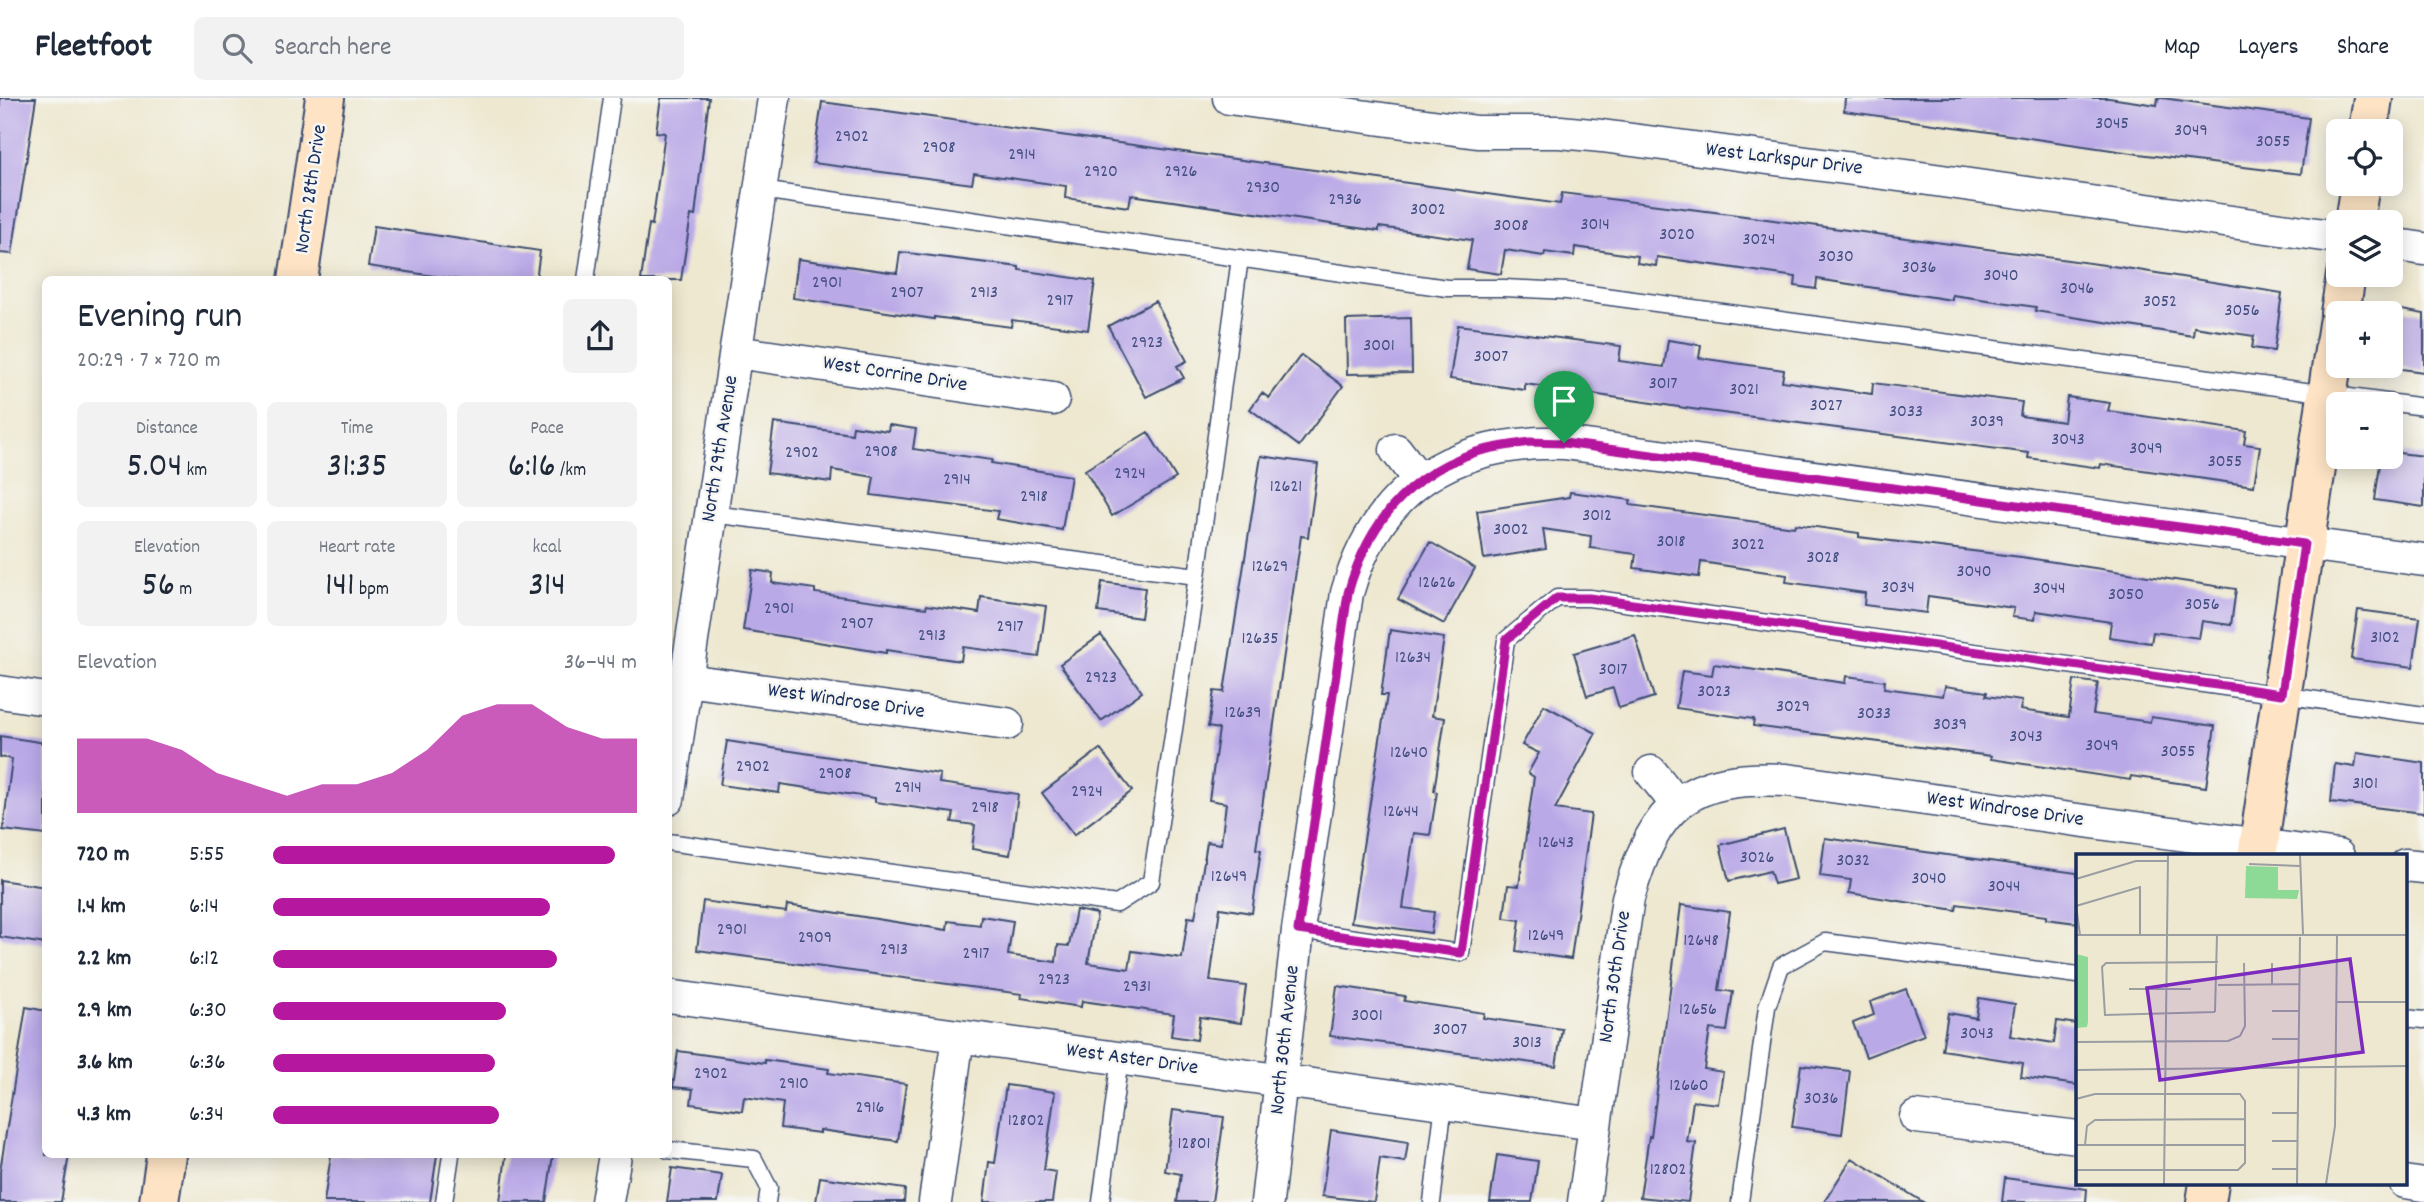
<!DOCTYPE html>
<html lang="en">
<head>
<meta charset="utf-8">
<style>
	:root { --surface:#fff; --page:#f2f2f3; --text:#1f2937; --muted:#747a83; --line:#e0e1e3; --accent:#b5179e }
	body { margin:0; font-family:Dekko,sans-serif; background:var(--page); color:var(--text); height:100vh; display:flex; flex-direction:column; font-size:26px; white-space:nowrap }
	* { box-sizing:border-box; margin:0 }
	p { font-size:23px; color:var(--muted) }
	.icon { flex:none; width:38px; height:38px; fill:none; stroke:currentColor; stroke-width:2; stroke-linecap:round; stroke-linejoin:round }
	.map { position:relative; flex:1; overflow:hidden }
	.drawer { position:absolute; left:42px; top:178px; width:630px; height:882px; display:flex; flex-direction:column; background:var(--surface); border-radius:10px; box-shadow:0 4px 18px #0003 }
	.drawer>* { flex:none }
	.tools { position:absolute; left:2326px; top:21px; display:grid; gap:14px }
	.tools a { display:grid; place-items:center; width:77px; height:77px; border-radius:10px; background:var(--surface); box-shadow:0 4px 18px #0003; font-size:35px }
	.pin { position:absolute; display:grid; place-items:center; width:60px; height:60px; color:#fff; margin:-72px -30px; border-radius:50% 50% 50% 0; rotate:-45deg; box-shadow:0 0 7px #0007 }
	.pin .icon { rotate:45deg }
	.round { display:grid; place-items:center; flex:none; width:74px; height:74px; border-radius:10px; background:var(--page) }
	.headline { display:flex; align-items:center; justify-content:space-between; height:119px; padding:0 35px }
	h1 { font-size:38px; font-weight:600; line-height:52px }
	.figures { display:grid; grid-template-columns:repeat(3,1fr); gap:10px; height:119px; padding:7px 35px }
	.figures div { display:grid; align-content:center; border-radius:10px; background:var(--page); text-align:center }
	.figures b { font-size:35px; font-weight:600 }
	.figures small { font-size:19px; font-weight:400 }
	.figures p { font-size:19px }
	.chart { height:196px; padding:14px 35px }
	.chart p { display:flex; justify-content:space-between }
	.chart svg { width:100%; height:126px; margin-top:7px; fill:var(--accent); opacity:.7 }
	ul { padding:0 35px; list-style:none; font-size:23px }
	li { display:grid; grid-template-columns:112px 84px 1fr; align-items:center; height:52px }
	li i { height:18px; border-radius:9px; background:var(--accent) }
	header { display:flex; align-items:center; gap:42px; box-sizing:border-box; height:98px; padding:0 35px; background:var(--surface); border-bottom:2px solid var(--line) }
	header strong { font-size:33px }
	nav { display:flex; gap:38px; margin-inline-start:auto; font-size:24px }
	.search { width:490px; height:63px; background:var(--page); display:flex; align-items:center; gap:18px; box-sizing:border-box; padding:0 24px; border-radius:10px; color:var(--muted); font-size:26px }
	.map>svg:first-child { display:block }
</style>
</head>
<body>
<header>
<strong>Fleetfoot</strong>
<div class="search"><svg class="icon" aria-label="search" viewBox="0 0 24 24"><circle cx="10" cy="10" r="6"/><path d="M15 15l6 6"/></svg>Search here</div>
<nav><a>Map</a><a>Layers</a><a>Share</a></nav>
</header>
<div class="map">
<svg width="2424" height="1104" viewBox="0 0 2424 1104">
	<rect width="100%" height="100%" fill="#f6f6f2"/>
	<filter id="ink" filterUnits="userSpaceOnUse"><feTurbulence type="fractalNoise" baseFrequency=".0143" numOctaves="2"/><feDisplacementMap in="SourceGraphic" scale="14" xChannelSelector="R" yChannelSelector="G"/><feConvolveMatrix kernelMatrix="1 2 1 2 8 2 1 2 1" color-interpolation-filters="sRGB"/></filter>
	<filter id="wash" filterUnits="userSpaceOnUse"><feTurbulence type="fractalNoise" baseFrequency=".00686" numOctaves="4" result="noise"/><feDisplacementMap in="SourceGraphic" scale="28" xChannelSelector="R" yChannelSelector="G"/><feGaussianBlur stdDeviation="1.57" result="paint"/><feColorMatrix in="noise" values="0 0 0 0 0 0 0 0 0 0 0 0 0 0 0 0 0 1.4 0 .05"/><feComposite in="paint" operator="in"/></filter>
	<g filter="url(#wash)">
		<rect width="100%" height="100%" fill="#eee8d0"/>
		<g id="blocks">
			<!-- building -->
			<path fill="#baa9e7" d="M0 0H36L12 156 0 155Z
				M661 0H709L695 118 691 117 681 182H641L649 126 652 127 665 35 656 34Z
				M1845 0H2109L2157 7 2158 0H2162L2309 20 2301 76 2139 56 1844 13Z
				M822 4 1560 106 1562 95 1730 116 2119 169 2282 195 2274 253 2252 250 2254 238 2194 229 2193 238 2035 213 2036 209 1952 197V202L1817 181 1816 191 1795 188 1796 179 1657 159 1656 168 1637 165 1638 158 1575 149 1574 158 1545 154 1544 158 1505 152 1501 176 1467 171 1472 142 1379 129V133L1131 97 1129 109 1065 100 1066 88 974 75 972 86 813 65Z
				M374 128 540 153 536 182H460L368 168Z
				M900 154 1019 169V172L1095 183 1088 232 1012 222 1011 229 934 219V221L793 200 798 161 897 175Z
				M1155 203 1187 263 1177 268 1184 280 1146 299 1108 228Z
				M2402 212 2424 216V274L2394 270Z
				M1411 220 1412 275 1347 276 1346 222Z
				M1458 227 1621 248 1619 263 1664 269 1668 242 1701 247 1699 260 1784 272 1782 283 1872 296 1873 285 2022 304 2020 318 2064 324 2067 299 2110 305 2108 313 2246 333 2244 346 2260 348 2254 388 2101 366 2100 370 2028 360 2029 355 1692 311 1525 286V292L1450 281Z
				M1301 257 1343 288 1299 348 1250 311 1262 295 1269 300Z
				M774 325 852 336 853 328 888 333 889 327 916 331 913 351 992 362 991 365 1071 378 1062 432 996 421 998 413 871 397 874 379 832 372 831 384 767 375Z
				M1148 334 1176 380 1112 418 1085 372Z
				M2390 354 2424 358V409L2375 402 2381 359H2390Z
				M1261 358 1318 366 1308 439 1301 438 1256 751 1261 752 1252 815 1220 810 1210 883 1246 888 1241 925 1200 919 1197 942 1171 938 1174 916 1082 903 1081 909 1021 900 1022 896 697 852 703 803 786 814 787 807 947 832 948 823 980 827 981 818 1013 823 1008 857 1056 864 1058 847 1069 848 1076 812 1097 816 1088 865 1129 871 1132 853 1182 860 1188 819 1195 820 1207 744 1221 746 1226 705 1209 702 1219 631 1208 629 1214 593 1224 594Z
				M1570 394 1631 402 1630 407 1794 429 1795 426 1859 435V439L2021 459 2236 491 2231 527 2202 523 2199 540 2153 534 2151 545 2109 539 2111 524 2036 513 2035 522 2012 519 2014 510 1928 498 1926 515 1864 507 1865 495 1786 484 1787 477 1701 464 1699 479 1634 470 1636 456 1590 450 1591 438 1543 431 1546 451 1484 461 1477 413 1569 399Z
				M1430 444 1475 470 1444 526 1398 501Z
				M752 472 773 475 772 485 815 491V495L926 510 927 507 979 515 981 499 1046 508 1039 559 963 549 961 563 886 552V555L743 532Z
				M1102 484 1145 490 1141 520 1098 514Z
				M2358 512 2420 520 2413 569 2351 561Z
				M1390 532 1444 540 1432 618 1445 620 1434 693 1437 694 1430 737 1414 735 1403 810 1434 814 1431 835 1351 824 1387 597H1381Z
				M1101 537 1142 594 1101 623 1060 566Z
				M1635 537 1654 599 1619 610 1613 590 1587 598 1574 555Z
				M1714 566 1845 585 1846 578 1885 583 1884 590 1943 598 1945 588 1987 594 1986 598 2022 603 2020 612 2069 619 2074 582 2098 585 2093 616 2150 624 2151 619 2215 628 2206 689 2131 678 2130 682 1991 661V658L1753 628 1754 621 1676 610 1682 573 1712 577Z
				M1544 607 1596 635 1555 711 1591 716 1571 861 1516 853 1520 822 1504 820 1508 787 1519 788 1534 679 1528 675 1539 655 1522 647Z
				M0 638 46 645V737L3 732 12 661 0 659Z
				M727 643 940 676 939 685 1018 696 1010 757 972 751 975 727 952 724 954 715 875 704V700L780 686 779 695 720 687Z
				M1100 651 1132 693 1074 737 1042 695Z
				M2357 655 2424 665V715L2331 704 2335 666 2355 669Z
				M1784 731 1796 781 1774 786 1770 773 1729 783 1720 747Z
				M1825 740 2077 775V825L2046 821V818L1957 806 1956 812 1849 795 1851 782 1820 778Z
				M0 782 46 789V846L0 839Z
				M1681 807 1730 814 1719 892 1733 894 1727 933 1710 931 1704 971 1723 974 1718 1006 1693 1003 1687 1044 1696 1045 1688 1104 1640 1099 1649 1038 1651 1039Z
				M1337 888 1405 898 1404 903 1484 915 1483 920 1562 931 1556 968 1330 938Z
				M1906 891 1924 937 1866 959 1853 925 1874 917 1870 904Z
				M1979 900 2015 906 2010 938 2054 945 2057 923 2077 926V987L2021 979 2023 965 1942 952 1948 915 1976 920Z
				M26 909 46 913V1057H69L61 1104H0V1073Z
				M678 953 765 965V962L829 971 828 975 906 986 898 1043 820 1032V1035L780 1030 783 1005 744 999 742 1013 691 1006 693 991 673 989Z
				M1801 967 1850 973 1842 1036 1792 1029Z
				M1006 987 1055 994 1044 1072 1056 1074 1052 1104H984L989 1064 995 1065Z
				M1173 1012 1224 1019 1212 1104H1177L1181 1076 1165 1073Z
				M1331 1032 1408 1044 1405 1064 1380 1060 1374 1104 1322 1098Z
				M331 1057H437L430 1104H324Z
				M506 1057H553L546 1104H500Z
				M1497 1057 1538 1063 1532 1104H1490Z
				M1852 1060 1923 1104H1824Z
				M672 1070 722 1077 718 1104H667Z
				M820 1079 905 1091 904 1104H816Z
				M2005 1080 2087 1091 2086 1104H2002Z"/>
		</g>
	</g>
	<g filter="url(#ink)">
		<use href="#blocks" fill-opacity="0" stroke="#3b4b6f" stroke-width="2"/>
		<g fill="none" stroke-linecap="round" stroke-linejoin="round">
			<defs>
				<path id="lane" d="M761 92 1447 190H1504L1567 193 2424 309
					M586 182 612 0
					M712 416 1197 478
					M668 744 1117 806 1151 784 1197 478 1240 160
					M1298 832 1461 855 1506 542 1557 500H1589L2424 617
					M2405 920 2424 922
					M668 1052 754 1061 769 1090 767 1104
					M444 1104 451 1057
					M1101 1104 1120 960
					M1432 1104 1444 1005
					M1740 1104 1767 909 1781 868 1825 844 2078 877"/>
				<path id="street" d="M1229 0 1477 34H1560L1602 38 1921 80 2338 139
					M2390 146 2424 151
					M736 254 1053 301
					M1396 352 1419 382
					M686 582 1007 626
					M0 594 46 601
					M1651 674 1676 705
					M668 701 774 0
					M2405 767 2424 769
					M668 898 1595 1026
					M1916 1019 2078 1039
					M2405 1084 2424 1087
					M607 1104 615 1057
					M935 1104 958 938
					M1267 1104 1298 832 1347 495C1378 387 1455 342 1564 345L2424 462
					M1584 1104 1628 800C1655 706 1688 677 1787 682L2338 758"/>
				<path id="secondary" d="M2368 33 2373 0
					M2354 124 2360 86
					M298 182 325 0
					M2340 215 2346 177
					M2257 758 2338 226
					M159 1104 166 1057
					M2206 1104 2209 1085"/>
			</defs>
			<!-- lane casing -->
			<use href="#lane" stroke="#3b4b6f" stroke-width="19"/>
			<!-- street casing -->
			<use href="#street" stroke="#3b4b6f" stroke-width="35"/>
			<!-- secondary casing -->
			<use href="#secondary" stroke="#3b4b6f" stroke-width="42"/>
			<!-- lane -->
			<use href="#lane" stroke="#fff" stroke-width="16"/>
			<!-- street -->
			<use href="#street" stroke="#fff" stroke-width="32"/>
			<!-- secondary -->
			<use href="#secondary" stroke="#fee4c5" stroke-width="38"/>
		</g>
	</g>
	<g fill="none" stroke-linecap="round" stroke-linejoin="round" filter="url(#ink)">
		<defs>
			<path id="route" d="M1529 344 1564 345 2304 446 2282 596 1589 500H1557L1506 542 1461 855 1298 832 1348 495C1367 427 1407 377 1476 354 1492 349 1512 347 1529 344Z"/>
		</defs>
		<!-- route casing -->
		<use href="#route" stroke="#fff" stroke-width="14"/>
		<!-- route -->
		<use href="#route" stroke="#b5179e" stroke-width="9"/>
	</g>
	<g text-anchor="middle" dominant-baseline="central" stroke-width="5" stroke-linejoin="round" paint-order="stroke">
		<!-- number labels -->
		<g font-size="18" fill="#434e80">
			<text x="2112" y="26">3045</text>
			<text x="2191" y="33">3049</text>
			<text x="852" y="39">2902</text>
			<text x="2273" y="44">3055</text>
			<text x="939" y="50">2908</text>
			<text x="1022" y="57">2914</text>
			<text x="1101" y="74">2920</text>
			<text x="1181" y="74">2926</text>
			<text x="1263" y="90">2930</text>
			<text x="1345" y="102">2936</text>
			<text x="1428" y="112">3002</text>
			<text x="1595" y="127">3014</text>
			<text x="1511" y="128">3008</text>
			<text x="1677" y="137">3020</text>
			<text x="1759" y="142">3024</text>
			<text x="1836" y="159">3030</text>
			<text x="1919" y="170">3036</text>
			<text x="2001" y="178">3040</text>
			<text x="827" y="185">2901</text>
			<text x="2077" y="191">3046</text>
			<text x="907" y="195">2907</text>
			<text x="984" y="195">2913</text>
			<text x="1060" y="203">2917</text>
			<text x="2160" y="204">3052</text>
			<text x="2242" y="213">3056</text>
			<text x="1147" y="245">2923</text>
			<text x="1379" y="248">3001</text>
			<text x="1491" y="259">3007</text>
			<text x="1663" y="286">3017</text>
			<text x="1744" y="292">3021</text>
			<text x="1826" y="308">3027</text>
			<text x="1906" y="314">3033</text>
			<text x="1987" y="324">3039</text>
			<text x="2068" y="342">3043</text>
			<text x="2146" y="351">3049</text>
			<text x="881" y="354">2908</text>
			<text x="802" y="355">2902</text>
			<text x="2225" y="364">3055</text>
			<text x="1130" y="376">2924</text>
			<text x="957" y="382">2914</text>
			<text x="1286" y="389">12621</text>
			<text x="1034" y="399">2918</text>
			<text x="1597" y="418">3012</text>
			<text x="1511" y="432">3002</text>
			<text x="1671" y="444">3018</text>
			<text x="1748" y="447">3022</text>
			<text x="1823" y="460">3028</text>
			<text x="1270" y="469">12629</text>
			<text x="1974" y="474">3040</text>
			<text x="1437" y="485">12626</text>
			<text x="1898" y="490">3034</text>
			<text x="2049" y="491">3044</text>
			<text x="2126" y="497">3050</text>
			<text x="2202" y="507">3056</text>
			<text x="779" y="511">2901</text>
			<text x="857" y="526">2907</text>
			<text x="1010" y="529">2917</text>
			<text x="932" y="538">2913</text>
			<text x="2385" y="540">3102</text>
			<text x="1260" y="541">12635</text>
			<text x="1413" y="560">12634</text>
			<text x="1613" y="572">3017</text>
			<text x="1101" y="580">2923</text>
			<text x="1714" y="594">3023</text>
			<text x="1793" y="609">3029</text>
			<text x="1243" y="615">12639</text>
			<text x="1874" y="616">3033</text>
			<text x="1950" y="627">3039</text>
			<text x="2026" y="639">3043</text>
			<text x="2102" y="648">3049</text>
			<text x="2178" y="654">3055</text>
			<text x="1409" y="655">12640</text>
			<text x="753" y="669">2902</text>
			<text x="835" y="676">2908</text>
			<text x="2365" y="686">3101</text>
			<text x="908" y="690">2914</text>
			<text x="1087" y="694">2924</text>
			<text x="985" y="710">2918</text>
			<text x="1401" y="714">12644</text>
			<text x="1556" y="745">12643</text>
			<text x="1757" y="760">3026</text>
			<text x="1853" y="763">3032</text>
			<text x="1229" y="779">12649</text>
			<text x="1929" y="781">3040</text>
			<text x="2004" y="789">3044</text>
			<text x="732" y="832">2901</text>
			<text x="1546" y="838">12649</text>
			<text x="815" y="840">2909</text>
			<text x="1701" y="843">12648</text>
			<text x="894" y="852">2913</text>
			<text x="976" y="856">2917</text>
			<text x="1054" y="882">2923</text>
			<text x="1137" y="889">2931</text>
			<text x="1698" y="912">12656</text>
			<text x="1367" y="918">3001</text>
			<text x="1450" y="932">3007</text>
			<text x="1977" y="936">3043</text>
			<text x="1527" y="945">3013</text>
			<text x="711" y="976">2902</text>
			<text x="794" y="986">2910</text>
			<text x="1689" y="988">12660</text>
			<text x="1821" y="1001">3036</text>
			<text x="870" y="1010">2916</text>
			<text x="1026" y="1023">12802</text>
			<text x="1194" y="1046">12801</text>
			<text x="1668" y="1072">12802</text>
		</g>
		<!-- street labels -->
		<g font-size="21" fill="#1b2f5e" stroke="#f6f6f2">
			<text transform="translate(1784 62) rotate(7)">West Larkspur Drive</text>
			<text transform="translate(312 91) rotate(-82)">North 28th Drive</text>
			<text transform="translate(895 277) rotate(9)">West Corrine Drive</text>
			<text transform="translate(721 351) rotate(-81)">North 29th Avenue</text>
			<text transform="translate(846 604) rotate(8)">West Windrose Drive</text>
			<text transform="translate(2005 712) rotate(8)">West Windrose Drive</text>
			<text transform="translate(1616 879) rotate(-82)">North 30th Drive</text>
			<text transform="translate(1286 942) rotate(-84)">North 30th Avenue</text>
			<text transform="translate(1132 962) rotate(8)">West Aster Drive</text>
		</g>
	</g>
	<!-- overview -->
	<g transform="translate(2076 756)">
		<rect width="331" height="331" fill="#eee8d0"/>
		<path d="M170 12 202 13V36H223L221 45 169 44ZM0 100 12 103V168L11 173 0 174Z" fill="#8dd996"/>
		<path fill="none" stroke="#9a9ea2" stroke-width="2" d="M224 1 227 80M173 10 224 12M0 25 60 7H92M0 51 4 81M0 52 64 33V81M0 81H331M196 109V130M142 131 223 130M53 135H115M260 148H331M196 157H223M139 158 29 161 26 113 30 109 142 108M139 158 141 81M164 182 169 172 168 109M196 185H223M0 188 152 187 164 182M0 216 331 212M0 245 19 240H164L169 247V309L162 316H0M196 259H222M196 287H222M0 291H169M9 291 11 272 19 266 169 265M196 315H221M88 330 92 1M221 330 224 83M250 330 259 272 261 81"/>
		<path fill="#7b2cbf" fill-opacity="0.15" stroke="#7b2cbf" stroke-width="3.5" d="M274 105 287 198 84 226 71 134Z"/>
		<rect width="331" height="331" fill="none" stroke="#1b2f5e" stroke-width="3.5"/>
	</g>
</svg>
<div class="tools">
<a><svg class="icon" aria-label="locate" viewBox="0 0 24 24"><circle cx="12" cy="12" r="6"/><path d="M12 2v4M12 18v4M2 12h4M18 12h4"/></svg></a>
<a><svg class="icon" aria-label="layers" viewBox="0 0 24 24"><path d="M12 4l9 5-9 5-9-5zM3 14l9 5 9-5"/></svg></a>
<a>+</a>
<a>−</a>
</div>
<div class="pin" style="left:1564px;top:345px;background:#1e9e55"><svg class="icon" aria-label="arrive" viewBox="0 0 24 24"><path d="M6 21V4h12l-3 4 3 4H6"/></svg></div>
<section class="drawer">
<div class="headline"><div><h1>Evening run</h1><p>20:29 · 7 × 720 m</p></div><a class="round"><svg class="icon" aria-label="share" viewBox="0 0 24 24"><path d="M12 15V3M7 8l5-5 5 5M5 13v7h14v-7"/></svg></a></div>
<div class="figures">
<div><p>Distance</p><b>5.04<small> km</small></b></div>
<div><p>Time</p><b>31:35</b></div>
<div><p>Pace</p><b>6:16<small> /km</small></b></div>
</div>
<div class="figures">
<div><p>Elevation</p><b>56<small> m</small></b></div>
<div><p>Heart rate</p><b>141<small> bpm</small></b></div>
<div><p>kcal</p><b>314</b></div>
</div>
<div class="chart"><p><span>Elevation</span>36–44 m</p>
<svg viewBox="0 0 160 44" preserveAspectRatio="none"><path d="M0 44V18L10 18L20 18L30 22L40 30L50 34L60 38L70 34L80 34L90 30L100 22L110 10L120 6L130 6L140 14L150 18L160 18V44z"/></svg>
</div>
<ul>
<li><b>720 m</b>5:55<i style="width:94%"></i></li>
<li><b>1.4 km</b>6:14<i style="width:76%"></i></li>
<li><b>2.2 km</b>6:12<i style="width:78%"></i></li>
<li><b>2.9 km</b>6:30<i style="width:64%"></i></li>
<li><b>3.6 km</b>6:36<i style="width:61%"></i></li>
<li><b>4.3 km</b>6:34<i style="width:62%"></i></li>
</ul>
</section>
</div>
</body>
</html>
